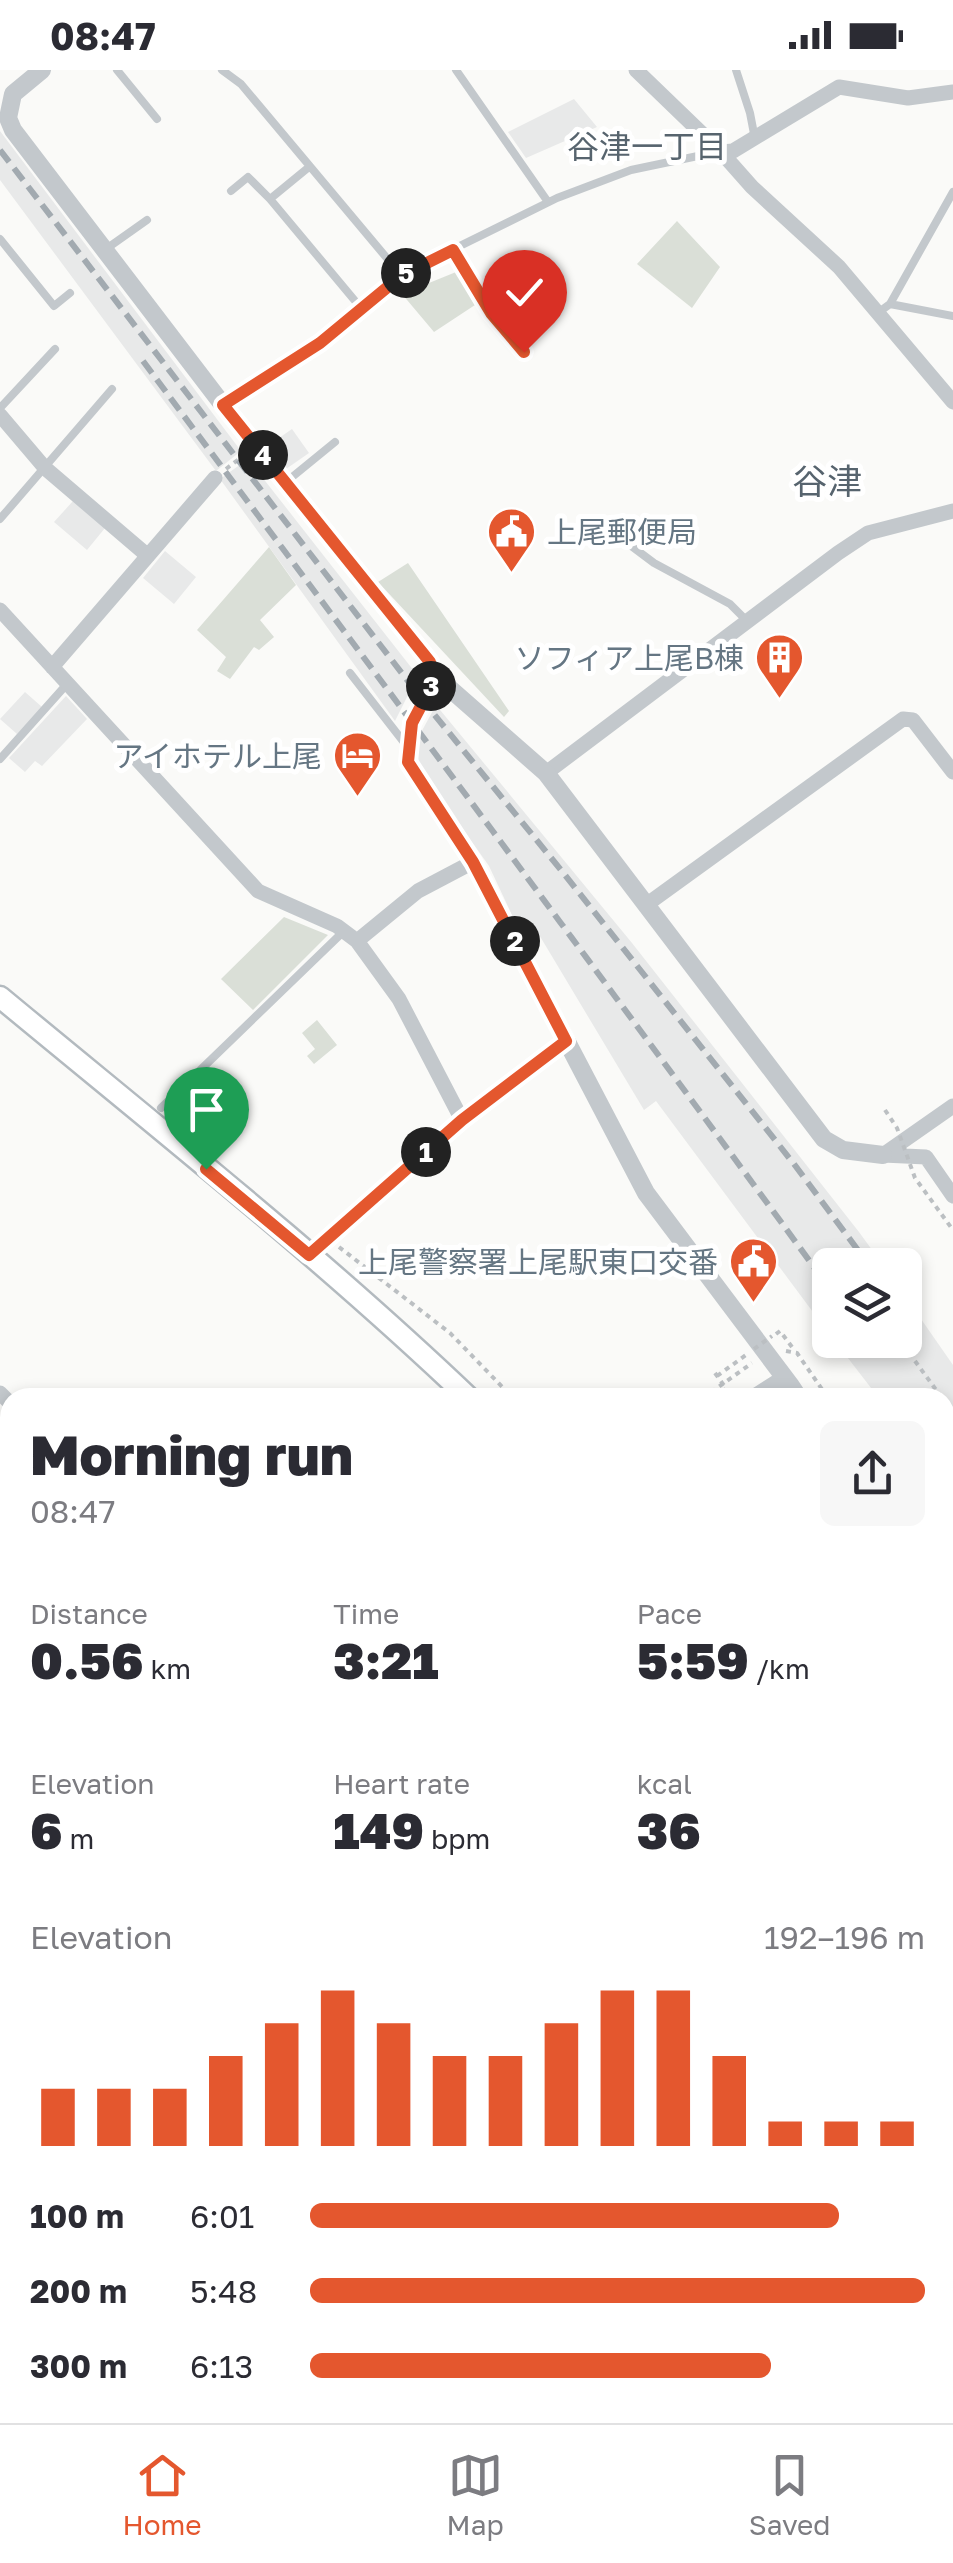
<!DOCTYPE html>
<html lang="en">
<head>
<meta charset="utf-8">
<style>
	:root { --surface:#fff; --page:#f7f7f7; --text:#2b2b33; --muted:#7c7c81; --line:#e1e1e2; --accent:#e4572e }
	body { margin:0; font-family:"Golos Text","Noto Sans JP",sans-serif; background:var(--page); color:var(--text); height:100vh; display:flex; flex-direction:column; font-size:38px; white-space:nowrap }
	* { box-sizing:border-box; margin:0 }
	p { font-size:32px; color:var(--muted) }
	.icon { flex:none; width:55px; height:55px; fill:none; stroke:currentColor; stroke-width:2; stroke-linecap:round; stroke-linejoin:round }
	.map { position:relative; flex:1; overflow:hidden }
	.panel { position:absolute; left:0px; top:1318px; width:955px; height:1038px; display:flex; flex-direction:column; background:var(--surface); border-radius:30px 30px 0 0; box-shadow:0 5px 15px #0003 }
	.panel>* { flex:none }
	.tools { position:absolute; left:812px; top:1178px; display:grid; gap:20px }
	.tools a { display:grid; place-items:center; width:110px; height:110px; border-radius:15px; background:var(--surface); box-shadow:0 5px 15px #0003; font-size:50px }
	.pin { position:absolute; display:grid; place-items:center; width:85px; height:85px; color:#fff; margin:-102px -42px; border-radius:50% 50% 50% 0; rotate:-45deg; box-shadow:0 0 10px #0007 }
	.pin .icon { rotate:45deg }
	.km { position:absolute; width:50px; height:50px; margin:-25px; border-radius:50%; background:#222; color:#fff; font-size:28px; line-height:50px; text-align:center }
	.round { display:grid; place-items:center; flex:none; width:105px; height:105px; border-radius:15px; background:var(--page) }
	.overview { display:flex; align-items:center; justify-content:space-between; height:170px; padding:0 30px }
	h1 { font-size:55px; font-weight:800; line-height:75px }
	.metrics { display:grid; grid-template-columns:repeat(3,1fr); gap:15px; height:170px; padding:10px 30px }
	.metrics div { display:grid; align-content:center }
	.metrics b { font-size:50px; font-weight:800 }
	.metrics small { font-size:28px; font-weight:400 }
	.metrics p { font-size:28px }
	.chart { height:280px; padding:20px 30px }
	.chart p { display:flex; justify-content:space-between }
	.chart svg { width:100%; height:180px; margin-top:10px; stroke:var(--accent); stroke-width:6 }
	ul { padding:0 30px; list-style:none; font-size:32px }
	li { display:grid; grid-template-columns:160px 120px 1fr; align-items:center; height:75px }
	li i { height:25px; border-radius:12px; background:var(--accent) }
	.status { display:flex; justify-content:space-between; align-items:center; height:70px; padding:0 50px; background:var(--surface); direction:ltr }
	.status svg { height:28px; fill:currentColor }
	.dock { display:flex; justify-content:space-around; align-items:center; height:140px; border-top:2px solid var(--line); background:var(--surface); font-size:28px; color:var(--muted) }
	.dock a { display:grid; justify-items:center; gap:5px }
	.dock .selected { color:var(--accent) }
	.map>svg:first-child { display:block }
</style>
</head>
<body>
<div class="status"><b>08:47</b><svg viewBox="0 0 49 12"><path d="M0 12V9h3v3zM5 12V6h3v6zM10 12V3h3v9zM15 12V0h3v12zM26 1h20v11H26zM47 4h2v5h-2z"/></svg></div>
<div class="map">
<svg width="953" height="2353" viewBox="0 0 953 2353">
	<rect width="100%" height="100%" fill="#fafaf8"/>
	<!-- built -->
	<path fill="#e8e9e9" d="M574 29 597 57 526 88 508 62Z
		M0 61 241 381 216 401 0 110Z
		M292 359 309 383 286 399 269 375Z
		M248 389 414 601 417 607 395 651 220 409Z
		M73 431 105 458 87 480 54 452Z
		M165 481 196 507 174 534 143 508Z
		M25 622 42 637 17 664 0 649Z
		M66 626 87 649 42 696 35 691 25 702 9 688Z
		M436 635 632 873 859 1162 883 1195H830V1265L656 1031 644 1040 532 853 519 860 489 796 421 700 417 684 418 668Z
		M905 1226 953 1295V1425L945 1415V1328L878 1327 834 1270H905Z
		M0 2302 10 2312V2345H37L29 2353H0Z"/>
	<!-- green -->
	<path fill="#dadfd7" d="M677 151 720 197 692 238 637 194Z
		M456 202 475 235 434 262 402 224Z
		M269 477 296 515 260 550 274 567 259 580 254 577 230 609 217 601 226 587 197 560Z
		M408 493 509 641 504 647 378 512Z
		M284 847 328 865 253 940 221 909Z
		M317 950 337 975 314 994 307 986 315 979 302 963Z
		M648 2345H926L930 2353H643Z"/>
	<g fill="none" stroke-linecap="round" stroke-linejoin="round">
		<defs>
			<path id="secondary" d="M0 927C158 1058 320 1186 469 1328
				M945 1875 953 1885
				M0 2173 10 2162"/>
		</defs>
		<!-- secondary casing -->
		<use href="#secondary" stroke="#b3babf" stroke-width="25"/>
		<!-- path -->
		<path stroke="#bbbfc2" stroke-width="4" stroke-dasharray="5 5" stroke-linecap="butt" d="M226 399 243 386
			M339 1177 450 1263 513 1328
			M776 1264 780 1261 795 1281
			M786 1281 797 1283 828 1328
			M915 1291 942 1328
			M717 1306 746 1285
			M703 1328 752 1293
			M715 1328 726 1319
			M945 1332 953 1342
			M945 1354 953 1348
			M945 1530 953 1540
			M312 2353 320 2345"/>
		<!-- service -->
		<path stroke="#c3c8cc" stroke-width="8" d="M117 0 157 49
			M222 0 241 14 401 205
			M456 0 548 132
			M736 0 750 43 755 69
			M231 121 248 107 270 129 361 238
			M270 129 309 97
			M0 169 54 236 70 223
			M106 179 147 150
			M453 180 491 243 524 283
			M890 234 953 246
			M879 242 890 234 953 122
			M223 335 320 273 401 205 557 128 631 100 717 82
			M0 338 55 279
			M286 412 335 372
			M0 449 112 319
			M622 469 654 493 730 534 747 551
			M350 603 406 675
			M0 689 67 614
			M161 1038 344 861
			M0 1744 10 1753
			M0 1980 10 1991
			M945 2020 953 2013
			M291 2345 298 2353
			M507 2345 515 2353
			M396 2353 405 2345"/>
		<!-- minor -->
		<path stroke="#c3c8cc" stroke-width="15" d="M636 0 721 82 752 117 839 197 953 332
			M721 82 733 81 839 17 908 28 953 22
			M0 345 45 398 148 486
			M0 540 258 821 337 856 357 871 399 929 462 1050
			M52 597 215 408
			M546 703 838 483 868 463 953 441
			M646 835 903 649 913 650 953 702
			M357 871 418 821 473 792
			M883 1085 926 1087 953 1126
			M883 1085 953 1036
			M309 1185 462 1050 566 971
			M0 1323 10 1333
			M0 1510 10 1513
			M945 1559 953 1571
			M0 1726 10 1716
			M945 1933 953 1926
			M0 2111 10 2092
			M0 2293 10 2303
			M945 2328 953 2344
			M51 2345 60 2353
			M215 2353 224 2345"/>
		<!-- tertiary -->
		<path stroke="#c3c8cc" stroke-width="18" d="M42 0 13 24 8 48 13 60 223 335 430 592 431 617 412 653 408 692 473 792 646 1123 791 1316
			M431 602 546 703 824 1069 843 1080 883 1085
			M754 1328 779 1312 791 1316 799 1328"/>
		<!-- secondary -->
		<use href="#secondary" stroke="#fff" stroke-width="20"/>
		<!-- rail -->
		<path stroke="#a2aab0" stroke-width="6" stroke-dasharray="15 8" stroke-linecap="butt" d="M0 80 424 632 561 800 794 1094 869 1195
			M143 291C373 600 603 908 830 1219
			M945 1373 953 1384"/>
		<!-- path-bridge -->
		<path stroke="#bbbfc2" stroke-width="4" stroke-dasharray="5 5" stroke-linecap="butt" d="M885 1040 897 1058 915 1108 953 1160
			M754 1279 772 1266
			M715 1303 733 1328"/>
	</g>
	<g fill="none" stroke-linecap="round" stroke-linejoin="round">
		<defs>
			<path id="route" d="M206 1099 309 1185 462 1050 566 971 473 792 408 692 412 653 431 617 430 592 223 335 320 273 401 206 453 180 491 243 524 282"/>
		</defs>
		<!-- route casing -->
		<use href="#route" stroke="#fff" stroke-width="20"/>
		<!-- route -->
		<use href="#route" stroke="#e4572e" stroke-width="12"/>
	</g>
	<!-- icons -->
	<defs>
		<symbol id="civic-pin" viewBox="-11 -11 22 30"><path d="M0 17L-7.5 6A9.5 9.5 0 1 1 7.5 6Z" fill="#e4572e" stroke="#fff"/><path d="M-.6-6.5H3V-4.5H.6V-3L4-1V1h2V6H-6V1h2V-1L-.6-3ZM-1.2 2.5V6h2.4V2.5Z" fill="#fff"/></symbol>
		<symbol id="building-pin" viewBox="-11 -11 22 30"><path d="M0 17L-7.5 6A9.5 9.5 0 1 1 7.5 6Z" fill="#e4572e" stroke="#fff"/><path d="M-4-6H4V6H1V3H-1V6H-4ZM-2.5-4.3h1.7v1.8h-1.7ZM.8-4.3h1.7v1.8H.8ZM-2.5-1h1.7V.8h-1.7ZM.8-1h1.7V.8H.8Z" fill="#fff"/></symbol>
		<symbol id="hotel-pin" viewBox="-11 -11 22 30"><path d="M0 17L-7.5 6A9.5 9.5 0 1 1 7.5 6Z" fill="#e4572e" stroke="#fff"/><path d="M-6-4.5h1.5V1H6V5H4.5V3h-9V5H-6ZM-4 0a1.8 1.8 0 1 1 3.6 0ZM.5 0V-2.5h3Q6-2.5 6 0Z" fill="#fff"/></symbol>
	</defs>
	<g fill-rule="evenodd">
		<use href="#civic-pin" x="484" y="434" width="55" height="75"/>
		<use href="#building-pin" x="752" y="560" width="55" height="75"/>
		<use href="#hotel-pin" x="330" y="658" width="55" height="75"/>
		<use href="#civic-pin" x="726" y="1164" width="55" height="75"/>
	</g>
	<g text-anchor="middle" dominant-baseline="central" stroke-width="10" stroke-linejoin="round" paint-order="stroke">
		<!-- poi labels -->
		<g font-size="30" fill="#657683" stroke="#fff" text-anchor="end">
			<text x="547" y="462" text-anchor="start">上尾郵便局</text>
			<text x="744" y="588">ソフィア上尾B棟</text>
			<text x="322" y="686">アイホテル上尾</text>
			<text x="718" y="1192">上尾警察署上尾駅東口交番</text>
		</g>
		<!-- neighbourhood labels -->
		<g font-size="32" fill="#57646e" stroke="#fff">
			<text x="647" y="76">谷津一丁目</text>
		</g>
		<!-- quarter labels -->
		<g font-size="35" fill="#57646e" stroke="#fff">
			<text x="827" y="411">谷津</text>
		</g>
	</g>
</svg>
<div class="tools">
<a><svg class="icon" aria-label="layers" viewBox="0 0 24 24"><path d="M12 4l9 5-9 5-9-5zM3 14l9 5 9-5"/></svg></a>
</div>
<div class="pin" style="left:206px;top:1099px;background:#1e9e55"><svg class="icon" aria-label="arrive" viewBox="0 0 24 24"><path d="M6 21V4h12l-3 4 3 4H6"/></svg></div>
<div class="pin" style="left:524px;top:282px;background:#d93025"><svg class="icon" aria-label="check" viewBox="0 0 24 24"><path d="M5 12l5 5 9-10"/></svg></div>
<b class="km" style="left:426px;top:1082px">1</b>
<b class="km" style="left:515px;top:871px">2</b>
<b class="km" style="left:431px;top:616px">3</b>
<b class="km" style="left:263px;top:385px">4</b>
<b class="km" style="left:406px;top:203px">5</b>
<section class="panel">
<div class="overview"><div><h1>Morning run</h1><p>08:47</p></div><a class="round"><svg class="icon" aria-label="share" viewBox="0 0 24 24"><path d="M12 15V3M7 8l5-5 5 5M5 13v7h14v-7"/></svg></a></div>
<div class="metrics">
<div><p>Distance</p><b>0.56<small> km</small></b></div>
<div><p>Time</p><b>3:21</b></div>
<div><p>Pace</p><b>5:59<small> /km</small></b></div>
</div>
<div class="metrics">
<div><p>Elevation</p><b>6<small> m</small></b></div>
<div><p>Heart rate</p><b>149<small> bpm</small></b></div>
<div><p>kcal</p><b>36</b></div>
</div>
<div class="chart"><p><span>Elevation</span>192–196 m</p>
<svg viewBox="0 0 160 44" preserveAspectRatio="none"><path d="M5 44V30M15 44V30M25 44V30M35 44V22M45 44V14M55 44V6M65 44V14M75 44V22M85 44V22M95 44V14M105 44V6M115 44V6M125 44V22M135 44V38M145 44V38M155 44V38"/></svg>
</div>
<ul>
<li><b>100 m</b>6:01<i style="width:86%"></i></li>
<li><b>200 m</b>5:48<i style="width:100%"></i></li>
<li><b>300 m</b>6:13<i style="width:75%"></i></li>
</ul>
</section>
</div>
<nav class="dock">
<a class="selected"><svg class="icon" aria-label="home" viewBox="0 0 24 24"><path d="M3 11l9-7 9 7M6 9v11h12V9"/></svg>Home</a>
<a><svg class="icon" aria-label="map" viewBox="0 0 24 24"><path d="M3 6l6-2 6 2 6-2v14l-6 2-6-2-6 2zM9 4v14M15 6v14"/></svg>Map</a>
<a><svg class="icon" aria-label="saved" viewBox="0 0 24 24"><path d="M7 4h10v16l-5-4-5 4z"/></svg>Saved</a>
</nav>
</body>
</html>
